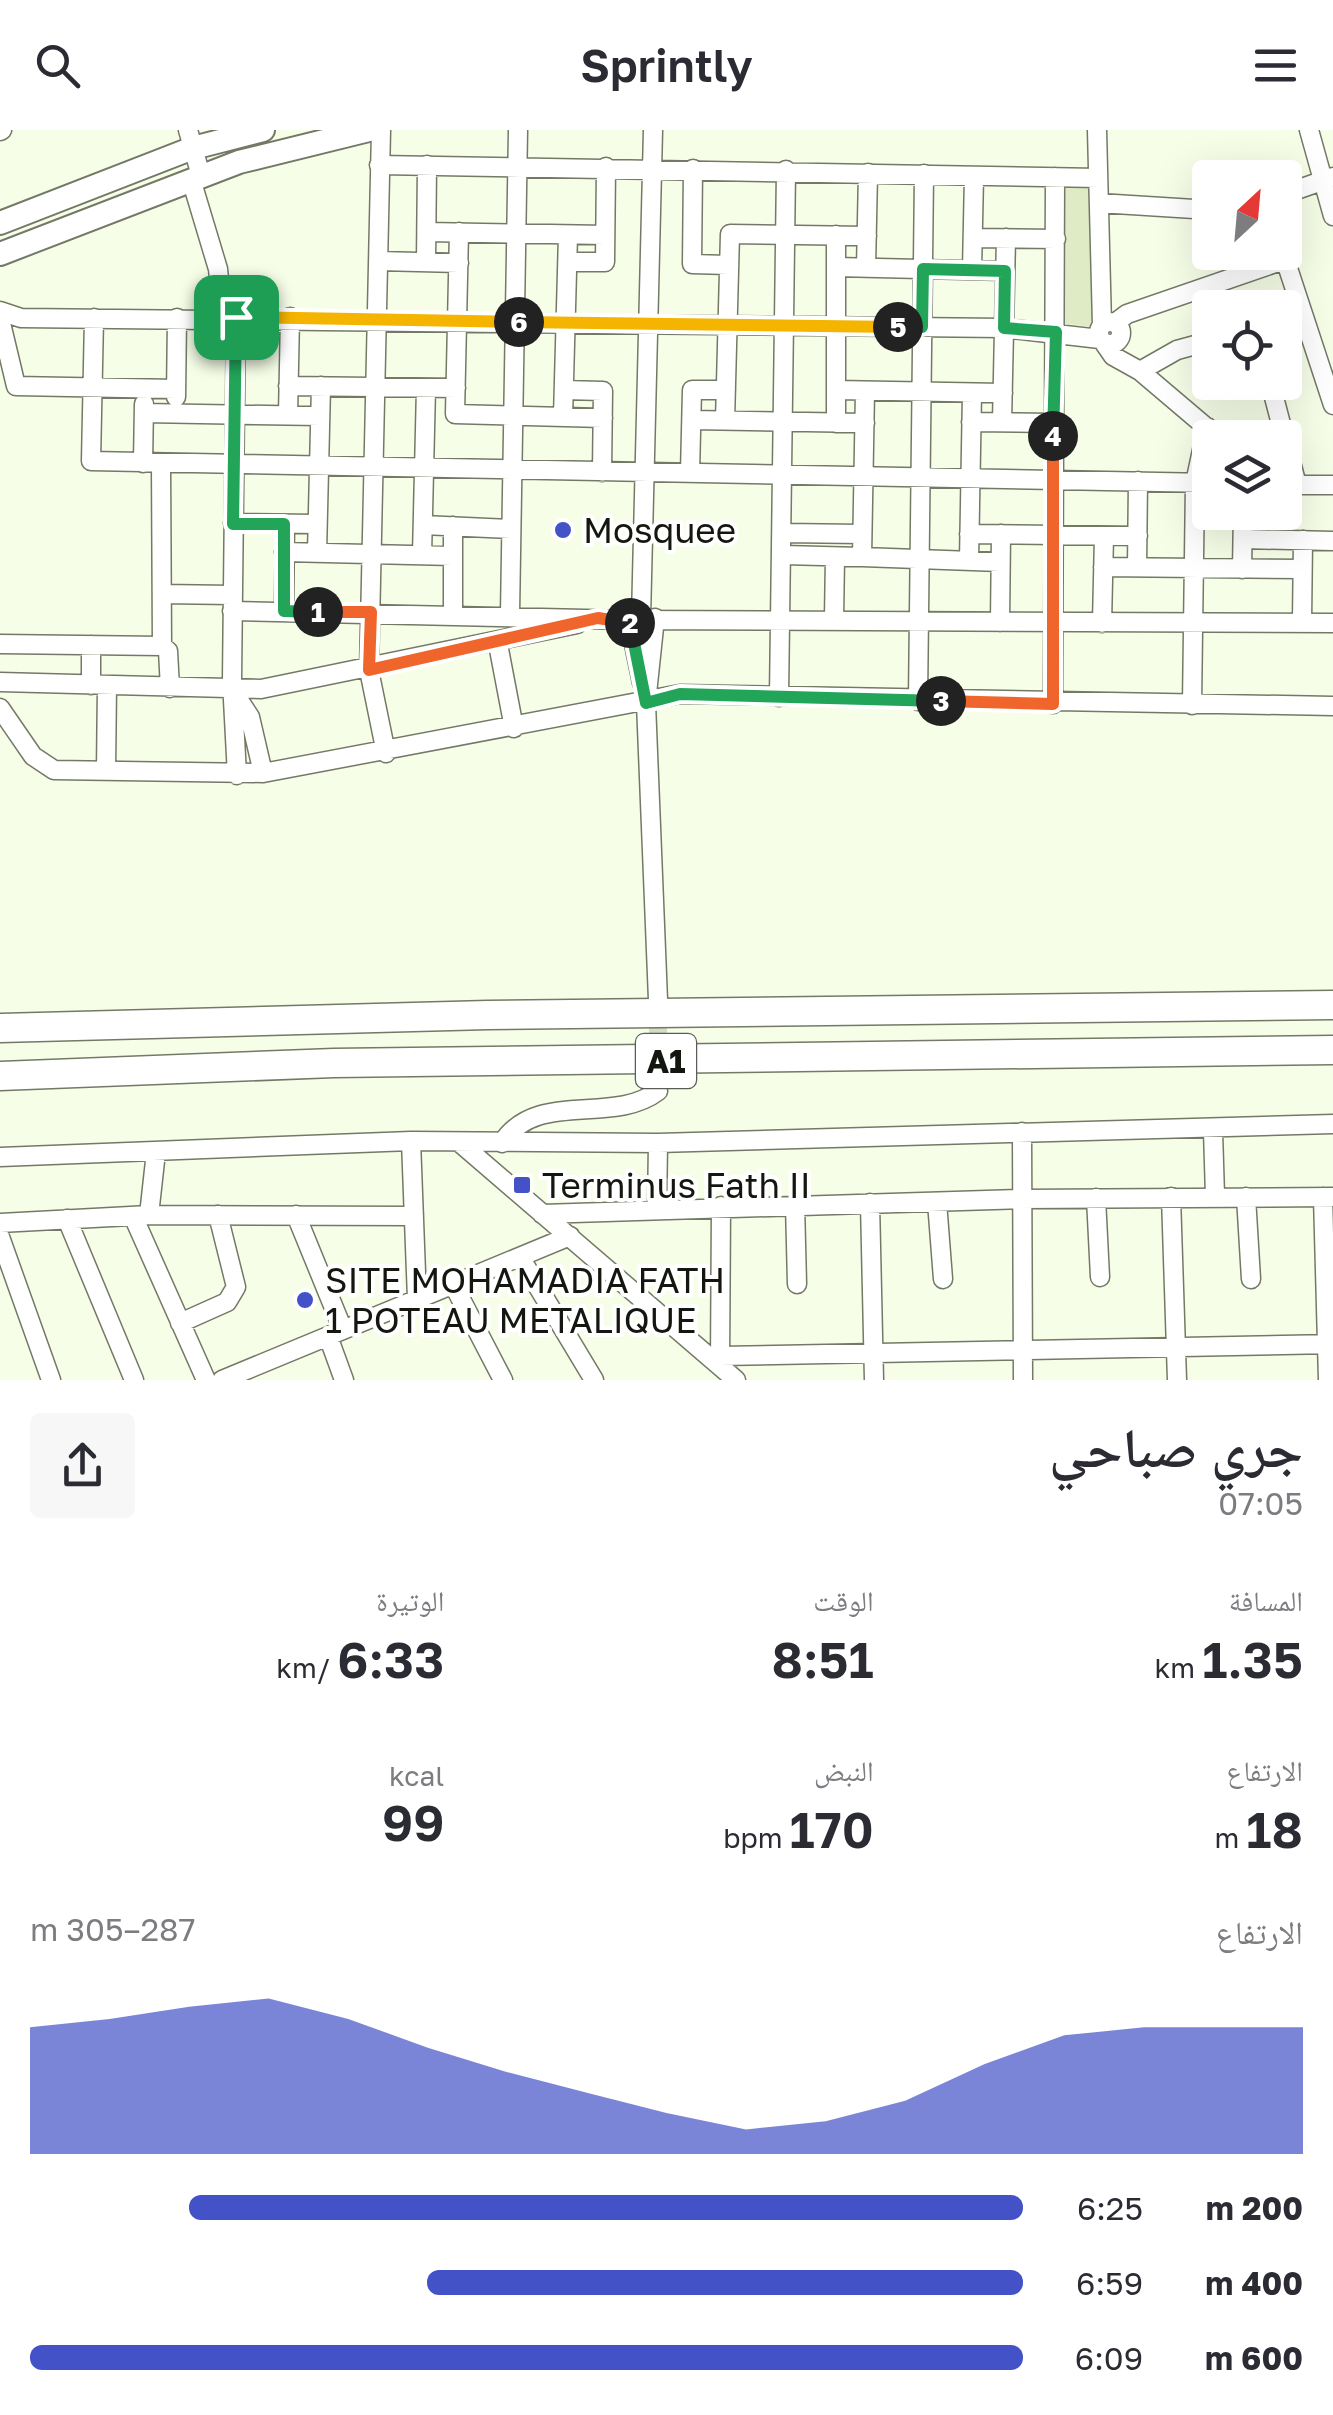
<!DOCTYPE html>
<html lang="ar">
<head>
<meta charset="utf-8">
<style>
	:root { --surface:#fff; --page:#f7f7f7; --text:#2b2b33; --muted:#7c7c81; --accent:#4452c7 }
	body { margin:0; font-family:"Golos Text","Noto Naskh Arabic",sans-serif; background:var(--page); color:var(--text); direction:rtl; height:100vh; display:flex; flex-direction:column; font-size:38px; white-space:nowrap }
	* { box-sizing:border-box; margin:0 }
	p { font-size:32px; color:var(--muted) }
	.icon { flex:none; width:55px; height:55px; fill:none; stroke:currentColor; stroke-width:2; stroke-linecap:round; stroke-linejoin:round }
	.map { position:relative; height:1250px; overflow:hidden; direction:ltr }
	.sheet { display:flex; flex-direction:column; background:var(--surface); flex:1 }
	.sheet>* { flex:none }
	.needle { width:65px; rotate:26deg }
	.fabs { position:absolute; left:1192px; top:30px; display:grid; gap:20px }
	.fabs a { display:grid; place-items:center; width:110px; height:110px; border-radius:10px; background:var(--surface); box-shadow:0 10px 40px #0002; font-size:50px }
	.pin { position:absolute; display:grid; place-items:center; width:85px; height:85px; color:#fff; margin:-42px; border-radius:20px; box-shadow:0 5px 15px #0006 }
	.km { position:absolute; width:50px; height:50px; margin:-25px; border-radius:50%; background:#222; color:#fff; font-size:28px; line-height:50px; text-align:center }
	.round { display:grid; place-items:center; flex:none; width:105px; height:105px; border-radius:10px; background:var(--page) }
	.head { display:flex; align-items:center; justify-content:space-between; height:170px; padding:0 30px }
	h1 { font-size:55px; font-weight:600; line-height:75px }
	.figures { display:grid; grid-template-columns:repeat(3,1fr); gap:15px; height:170px; padding:10px 30px }
	.figures div { display:grid; align-content:center }
	.figures b { font-size:50px; font-weight:600 }
	.figures small { font-size:28px; font-weight:400 }
	.figures p { font-size:28px }
	.chart { height:280px; padding:20px 30px }
	.chart p { display:flex; justify-content:space-between }
	.chart svg { width:100%; height:180px; margin-top:10px; fill:var(--accent); opacity:.7 }
	ul { padding:0 30px; list-style:none; font-size:32px }
	li { display:grid; grid-template-columns:160px 120px 1fr; align-items:center; height:75px }
	li i { height:25px; border-radius:12px; background:var(--accent) }
	header { display:flex; justify-content:space-between; align-items:center; height:130px; padding:0 30px; background:var(--surface); font-size:45px; font-weight:600 }
	.map>svg:first-child { display:block }
</style>
</head>
<body>
<header><svg class="icon" aria-label="menu" viewBox="0 0 24 24"><path d="M4 6h16M4 12h16M4 18h16"/></svg>Sprintly<svg class="icon" aria-label="search" viewBox="0 0 24 24"><circle cx="10" cy="10" r="6"/><path d="M15 15l6 6"/></svg></header>
<div class="map">
<svg width="1333" height="1250" viewBox="0 0 1333 1250">
	<rect width="100%" height="100%" fill="#f6fee8"/>
	<!-- green -->
	<path fill="#deebc4" d="M1059 55 1092 56 1103 198 1058 193Z"/>
	<g fill="none" stroke-linecap="round" stroke-linejoin="round">
		<!-- minor-tunnel -->
		<path stroke="#d4dbc7" stroke-width="18" stroke-dasharray="18 9" stroke-linecap="butt" d="M658 961V876"/>
		<defs>
			<path id="minor" d="M188 0 201 46
				M381 0 369 540 386 623
				M1097 0 1102 195
				M1309 0 1333 86
				M0 1 2 0
				M379 35 1098 48
				M693 39 692 134 728 135
				M191 49 218 139 223 187
				M1285 64 1333 47
				M1099 73 1210 80
				M427 102 605 105
				M459 102 455 284 603 288
				M973 108 1056 109
				M1283 123 1333 275
				M378 131 459 133
				M426 132 427 35
				M568 132H605L606 37
				M836 137 1005 141
				M866 138 868 43
				M972 140 974 46
				M0 181 21 188 1004 198 1100 209
				M236 187 232 551 237 645
				M94 188 91 331 1210 353
				M0 189 16 256 176 259
				M1099 203a11 11 0 1 1 22 0a11 11 0 1 1-22 0Z
				M1115 193 1127 184 1284 130
				M1104 213 1113 226 1140 241 1219 308
				M1140 241 1177 220 1210 211
				M1270 252 1297 355
				M288 256 456 258
				M564 260 603 261 602 342
				M836 260 1003 263
				M865 261 862 427 1000 432
				M176 267 177 188
				M144 283 320 286
				M288 285 290 187
				M563 287 568 105
				M692 290 865 293
				M725 291 730 104 867 106
				M971 292 1053 293
				M1002 292 1006 108
				M836 293V105
				M143 333 144 274
				M161 334 162 516 168 521 170 558
				M690 343 692 260H726
				M1285 355H1333
				M233 393 317 394
				M423 395 511 399
				M453 396V483
				M783 403 862 404
				M969 404 1138 406
				M1243 409 1333 411
				M284 422 453 426
				M317 423 321 256
				M422 425 426 258
				M783 425 862 427
				M969 431 972 263
				M1103 437 1302 439
				M1137 437 1138 351
				M1242 439 1243 382
				M162 464 232 465
				M232 481 629 490 1333 493
				M284 481 285 394
				M510 484 518 0
				M641 488 653 0
				M655 488 646 573 658 870
				M834 489 835 427
				M629 490 642 553
				M1000 492 1001 404
				M1302 492 1303 410
				M1102 493 1104 406
				M0 514 162 516
				M498 514 514 598
				M0 552 261 559 577 494
				M91 555V515
				M233 561 250 587 263 643
				M779 567 786 40
				M918 571 924 44
				M1053 574 1055 47
				M1192 575 1195 353 1207 297
				M0 578 33 626 54 640 263 643 680 564 1333 576
				M106 641 107 555
				M1213 1001 1215 1066
				M1022 1002 1023 1250
				M411 1011 417 1169
				M459 1012 736 1250
				M502 1013C537 959 612 996 658 961
				M0 1027 411 1011 658 1013 1333 994
				M1171 1067 1177 1250
				M1246 1067 1251 1149
				M1323 1067 1328 1250
				M1096 1068 1100 1147
				M937 1072 943 1149
				M870 1073 874 1250
				M795 1074 797 1154
				M657 1080 658 1013
				M542 1084 1022 1069 1333 1067
				M149 1085 156 1022
				M296 1085 343 1200
				M133 1086 206 1250
				M67 1089 134 1250
				M0 1093 149 1085 414 1086
				M0 1107 51 1250
				M520 1127 594 1250
				M453 1154 503 1250
				M180 1193 227 1172 236 1157 218 1085
				M328 1206 344 1250
				M720 1226 1333 1214
				M720 1236 721 1076
				M222 1250 570 1106"/>
			<path id="major" d="M0 93 193 18 263 0
				M0 124 239 32 369 0"/>
			<path id="highway" d="M0 898 488 885 1333 875
				M0 946 334 933 1333 920"/>
		</defs>
		<!-- minor casing -->
		<use href="#minor" stroke="#737966" stroke-width="21"/>
		<!-- major casing -->
		<use href="#major" stroke="#737966" stroke-width="26"/>
		<!-- highway casing -->
		<use href="#highway" stroke="#737966" stroke-width="31"/>
		<!-- minor -->
		<use href="#minor" stroke="#fff" stroke-width="18"/>
		<!-- major -->
		<use href="#major" stroke="#fff" stroke-width="22"/>
		<!-- highway -->
		<use href="#highway" stroke="#fff" stroke-width="28"/>
	</g>
	<g fill="none" stroke-linecap="round" stroke-linejoin="round">
		<defs>
			<path id="split-1" d="M236 187 233 394H284V481L318 482"/>
			<path id="split-2" d="M318 482H371L369 540 598 488 630 493"/>
			<path id="split-3" d="M630 493 646 573 680 564 941 571"/>
			<path id="split-4" d="M941 571 1053 574V306"/>
			<path id="split-5" d="M898 197H922L923 139 1005 141 1004 198 1056 202 1053 306"/>
			<path id="split-6" d="M519 192 898 197"/>
			<path id="split-7" d="M236 187 519 192"/>
		</defs>
		<!-- split-1 casing -->
		<use href="#split-1" stroke="#fff" stroke-width="20"/>
		<!-- split-2 casing -->
		<use href="#split-2" stroke="#fff" stroke-width="20"/>
		<!-- split-3 casing -->
		<use href="#split-3" stroke="#fff" stroke-width="20"/>
		<!-- split-4 casing -->
		<use href="#split-4" stroke="#fff" stroke-width="20"/>
		<!-- split-5 casing -->
		<use href="#split-5" stroke="#fff" stroke-width="20"/>
		<!-- split-6 casing -->
		<use href="#split-6" stroke="#fff" stroke-width="20"/>
		<!-- split-7 casing -->
		<use href="#split-7" stroke="#fff" stroke-width="20"/>
		<!-- split-1 -->
		<use href="#split-1" stroke="#22a559" stroke-width="12"/>
		<!-- split-2 -->
		<use href="#split-2" stroke="#f0652b" stroke-width="12"/>
		<!-- split-3 -->
		<use href="#split-3" stroke="#22a559" stroke-width="12"/>
		<!-- split-4 -->
		<use href="#split-4" stroke="#f0652b" stroke-width="12"/>
		<!-- split-5 -->
		<use href="#split-5" stroke="#22a559" stroke-width="12"/>
		<!-- split-6 -->
		<use href="#split-6" stroke="#f5b400" stroke-width="12"/>
		<!-- split-7 -->
		<use href="#split-7" stroke="#f5b400" stroke-width="12"/>
	</g>
	<!-- markers -->
	<g fill="#4452c7" stroke="#fff" stroke-width="4">
		<circle cx="563" cy="400" r="10"/>
		<rect x="512" y="1045" width="20" height="20" rx="5"/>
		<circle cx="305" cy="1170" r="10"/>
	</g>
	<g text-anchor="middle" dominant-baseline="central" stroke-width="8" stroke-linejoin="round" paint-order="stroke">
		<!-- shield labels -->
		<rect fill="#fff" stroke="#5a5d57" stroke-width="2.5" x="636" y="904" width="60" height="54" rx="8"/>
		<g font-size="32" font-weight="bold" fill="#14170f">
			<text x="666" y="931">A1</text>
		</g>
		<!-- poi labels -->
		<g font-size="35" fill="#14170f" stroke="#fff" text-anchor="start">
			<text x="583" y="400">Mosquee</text>
			<text x="542" y="1055">Terminus Fath II</text>
			<text x="325" y="1150">SITE MOHAMADIA FATH<tspan x="325" dy="40">1 POTEAU METALIQUE</tspan></text>
		</g>
	</g>
</svg>
<div class="fabs">
<a><svg class="needle" viewBox="-14 -14 28 28"><path d="M0-13l5 13h-10z" fill="#e53935"/><path d="M0 13l5-13h-10z" fill="#7c7c81"/></svg></a>
<a><svg class="icon" aria-label="locate" viewBox="0 0 24 24"><circle cx="12" cy="12" r="6"/><path d="M12 2v4M12 18v4M2 12h4M18 12h4"/></svg></a>
<a><svg class="icon" aria-label="layers" viewBox="0 0 24 24"><path d="M12 4l9 5-9 5-9-5zM3 14l9 5 9-5"/></svg></a>
</div>
<div class="pin" style="left:236px;top:187px;background:#1e9e55"><svg class="icon" aria-label="arrive" viewBox="0 0 24 24"><path d="M6 21V4h12l-3 4 3 4H6"/></svg></div>
<b class="km" style="left:318px;top:482px">1</b>
<b class="km" style="left:630px;top:493px">2</b>
<b class="km" style="left:941px;top:571px">3</b>
<b class="km" style="left:1053px;top:306px">4</b>
<b class="km" style="left:898px;top:197px">5</b>
<b class="km" style="left:519px;top:192px">6</b>
</div>
<section class="sheet">
<div class="head"><div><h1>جري صباحي</h1><p>07:05</p></div><a class="round"><svg class="icon" aria-label="share" viewBox="0 0 24 24"><path d="M12 15V3M7 8l5-5 5 5M5 13v7h14v-7"/></svg></a></div>
<div class="figures">
<div><p>المسافة</p><b>1.35<small> km</small></b></div>
<div><p>الوقت</p><b>8:51</b></div>
<div><p>الوتيرة</p><b>6:33<small> /km</small></b></div>
</div>
<div class="figures">
<div><p>الارتفاع</p><b>18<small> m</small></b></div>
<div><p>النبض</p><b>170<small> bpm</small></b></div>
<div><p>kcal</p><b>99</b></div>
</div>
<div class="chart"><p><span>الارتفاع</span>287–305 m</p>
<svg viewBox="0 0 160 44" preserveAspectRatio="none"><path d="M0 44V13L10 11L20 8L30 6L40 11L50 18L60 24L70 29L80 34L90 38L100 36L110 31L120 22L130 15L140 13L150 13L160 13V44z"/></svg>
</div>
<ul>
<li><b>200 m</b>6:25<i style="width:84%"></i></li>
<li><b>400 m</b>6:59<i style="width:60%"></i></li>
<li><b>600 m</b>6:09<i style="width:100%"></i></li>
</ul>
</section>
</body>
</html>
